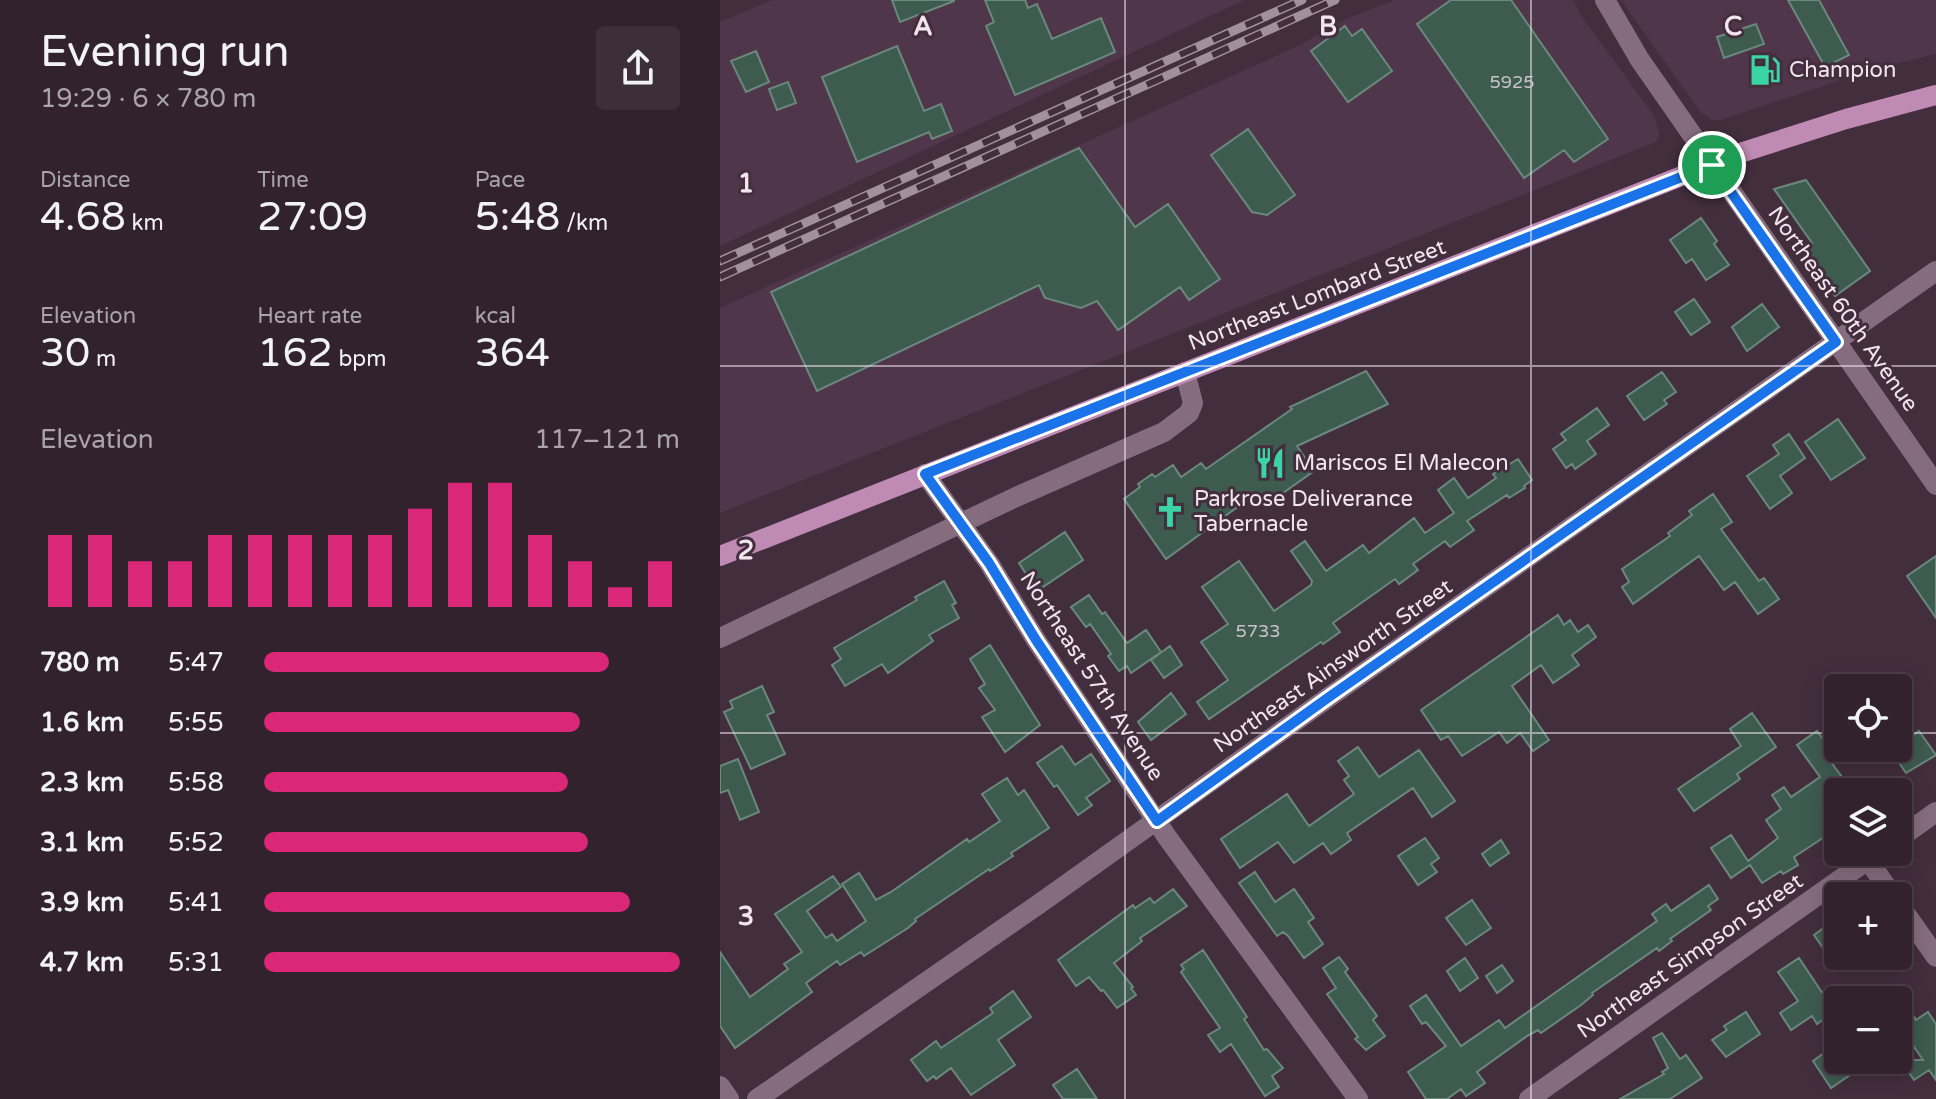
<!DOCTYPE html>
<html lang="en">
<head>
<meta charset="utf-8">
<style>
	:root { --surface:#32222e; --page:#3d2f3a; --text:#f1f3f6; --muted:#a8a4aa; --line:#4d3f4a; --accent:#db2777 }
	body { margin:0; font-family:"Varela Round",sans-serif; background:var(--page); color:var(--text); height:100vh; display:flex; flex-direction:column; font-size:30px; white-space:nowrap }
	* { box-sizing:border-box; margin:0 }
	p { font-size:26px; color:var(--muted) }
	.icon { flex:none; width:44px; height:44px; fill:none; stroke:currentColor; stroke-width:2; stroke-linecap:round; stroke-linejoin:round }
	.map { position:relative; flex:1; overflow:hidden }
	.drawer { display:flex; flex-direction:column; background:var(--surface); width:720px }
	.drawer>* { flex:none }
	.buttons { position:absolute; left:1104px; top:674px; display:grid; gap:16px }
	.buttons a { display:grid; place-items:center; width:88px; height:88px; border-radius:8px; background:var(--surface); box-shadow:0 4px 20px #0003,0 0 0 2px var(--line); font-size:40px }
	.pin { position:absolute; display:grid; place-items:center; width:68px; height:68px; color:#fff; margin:-34px; border:4px solid #fff; border-radius:50%; box-shadow:0 2px 8px #0007 }
	.round { display:grid; place-items:center; flex:none; width:84px; height:84px; border-radius:8px; background:var(--page) }
	.summary { display:flex; align-items:center; justify-content:space-between; height:136px; padding:0 40px }
	h1 { font-size:44px; font-weight:600; line-height:60px }
	.metrics { display:grid; grid-template-columns:repeat(3,1fr); gap:12px; height:136px; padding:8px 40px }
	.metrics div { display:grid; align-content:center }
	.metrics b { font-size:40px; font-weight:600 }
	.metrics small { font-size:22px; font-weight:400 }
	.metrics p { font-size:22px }
	.chart { height:224px; padding:16px 40px }
	.chart p { display:flex; justify-content:space-between }
	.chart svg { width:100%; height:144px; margin-top:8px; stroke:var(--accent); stroke-width:6 }
	ul { padding:0 40px; list-style:none; font-size:26px }
	li { display:grid; grid-template-columns:128px 96px 1fr; align-items:center; height:60px }
	li i { height:20px; border-radius:10px; background:var(--accent) }
	main { display:flex; flex:1; min-height:0 }
	.map>svg:first-child { display:block }
</style>
</head>
<body>
<main>
<section class="drawer">
<div class="summary"><div><h1>Evening run</h1><p>19:29 · 6 × 780 m</p></div><a class="round"><svg class="icon" aria-label="share" viewBox="0 0 24 24"><path d="M12 15V3M7 8l5-5 5 5M5 13v7h14v-7"/></svg></a></div>
<div class="metrics">
<div><p>Distance</p><b>4.68<small> km</small></b></div>
<div><p>Time</p><b>27:09</b></div>
<div><p>Pace</p><b>5:48<small> /km</small></b></div>
</div>
<div class="metrics">
<div><p>Elevation</p><b>30<small> m</small></b></div>
<div><p>Heart rate</p><b>162<small> bpm</small></b></div>
<div><p>kcal</p><b>364</b></div>
</div>
<div class="chart"><p><span>Elevation</span>117–121 m</p>
<svg viewBox="0 0 160 44" preserveAspectRatio="none"><path d="M5 44V22M15 44V22M25 44V30M35 44V30M45 44V22M55 44V22M65 44V22M75 44V22M85 44V22M95 44V14M105 44V6M115 44V6M125 44V22M135 44V30M145 44V38M155 44V30"/></svg>
</div>
<ul>
<li><b>780 m</b>5:47<i style="width:83%"></i></li>
<li><b>1.6 km</b>5:55<i style="width:76%"></i></li>
<li><b>2.3 km</b>5:58<i style="width:73%"></i></li>
<li><b>3.1 km</b>5:52<i style="width:78%"></i></li>
<li><b>3.9 km</b>5:41<i style="width:88%"></i></li>
<li><b>4.7 km</b>5:31<i style="width:100%"></i></li>
</ul>
</section>
<div class="map">
<svg width="1216" height="1099" viewBox="0 0 1216 1099">
	<rect width="100%" height="100%" fill="#432e3e"/>
	<!-- built -->
	<path fill="#50364a" d="M52 0H524L0 246V22Z
		M675 0H853L862 17 935 117 939 135 936 142 0 513V308L578 46 626 19Z
		M901 0H1216V54L1154 69 1001 120H993L981 113Z"/>
	<!-- building -->
	<path fill="#3e5b50" stroke="#6a887b" stroke-width="2" d="M172 0H234V1L180 22Z
		M265 0H305L308 8 317 4 332 39 381 18 395 52 295 95 266 26 274 22Z
		M731 0H791L888 139 854 162 844 150 804 178 697 24Z
		M1068 0H1099L1129 55 1105 67Z
		M1036 24 1044 44 1004 58 997 37Z
		M625 26 632 36 642 29 672 71 628 102 591 51Z
		M177 46 204 111 221 104 232 131 212 139 209 132 137 162 102 77Z
		M36 51 49 82 26 92 11 61Z
		M68 82 76 103 57 110 49 89Z
		M528 129 575 195 547 215 532 212 491 155Z
		M359 148 415 227 448 204 500 279 469 300 460 287 398 330 377 301 361 308 325 298 319 285 97 391 51 292Z
		M1086 180 1150 271 1115 296 1082 250 1092 243 1054 189Z
		M981 218 997 241 994 244 1009 265 986 280 972 259 966 263 950 240Z
		M974 299 990 322 971 335 955 312Z
		M1042 304 1059 327 1027 351 1012 327Z
		M646 371 668 404 577 446 594 471 546 505 539 495 536 498 534 495 446 559 404 499 420 487 418 484 432 474 435 477 453 465 461 477 481 463 486 469 572 409 570 407Z
		M942 372 956 392 944 400 947 404 924 420 907 396Z
		M877 408 889 425 867 441 876 454 855 469 852 464 846 468 833 449 846 440 841 434Z
		M1118 419 1145 458 1111 480 1085 442Z
		M1069 434 1085 458 1060 476 1072 493 1050 509 1027 476 1059 454 1053 445Z
		M798 459 812 480 804 486 805 488 789 498 787 495 747 521 754 530 730 547 725 541 693 564 698 570 679 584 675 579 613 623 620 632 603 644 601 642 489 719 477 702 508 680 481 642 508 624 482 587 519 561 554 611 591 585 592 581 571 551 585 541 606 571 643 545 649 553 694 518 705 533 734 513 718 490 734 478 748 498 776 478 773 474Z
		M993 494 1012 522 1001 529 1039 581 1044 578 1059 599 1038 614 1015 582 1004 590 979 556 913 604 902 587 909 582 902 569 950 536 948 533 972 515 969 511Z
		M345 532 363 560 317 591 299 563Z
		M1216 556V618L1187 576Z
		M224 581 236 603 232 605 239 618 209 635 213 641 168 673 162 664 125 686 112 665 121 659 114 648 197 600 195 597Z
		M369 595 382 614 385 612 407 643 426 630 441 652 411 673 407 666 399 671 388 656 391 654 370 624 366 627 351 607Z
		M838 615 844 625 850 620 858 632 868 625 876 637 852 655 859 665 833 683 821 665 792 686 829 740 813 751 800 733 787 743 779 732 742 756 728 736 721 740 701 710Z
		M270 645 320 725 285 752 262 717 275 710 259 688 265 684 250 659Z
		M450 646 462 665 444 678 431 660Z
		M42 686 54 712 47 715 65 754 31 769 4 712 13 708 10 701Z
		M451 693 466 714 431 740 418 722Z
		M1032 713 1056 747 1017 774 1020 779 974 811 958 789 1021 746 1010 729Z
		M1097 731 1114 754 1108 758 1133 792H1118V828L1074 857 1078 865 1063 874 1061 871 1042 883 1030 865 1011 878 991 848 1011 835 1028 861 1058 838 1046 820 1061 809 1052 795 1064 787 1071 797 1100 777 1077 745Z
		M1199 731 1216 755 1186 773 1171 751Z
		M342 746 355 765 371 754 390 781 366 798 372 805 358 815 337 785 334 787 317 763Z
		M638 747 659 777 699 750 735 801 712 817 693 788 627 833 631 840 611 854 603 843 574 863 558 842 520 868 501 839 567 794 589 826 634 794 624 780 629 776 618 761Z
		M18 759 39 812 20 820 8 790 0 793V766Z
		M287 778 298 795 304 790 329 828 291 853 293 856 270 871 269 869 195 919 196 921 188 928 144 956 141 952 120 965 117 961 86 983 92 992 15 1048 0 1026V952L30 997 68 969 64 964 82 952 55 914 113 876 121 887 87 911 106 938 112 934 117 941 146 921 122 884 139 873 156 900 171 892 247 839 249 842 280 821 262 794Z
		M705 838 719 858 711 864 717 872 698 885 678 856Z
		M781 840 789 853 770 866 762 854Z
		M535 872 555 902 574 889 594 918 588 922 603 944 584 958 568 936 563 932 557 936 519 883Z
		M989 885 998 899 988 906 991 910 950 939 952 941 939 951 937 948 872 993 873 995 861 1005 821 1033 818 1030 807 1036 757 1072 765 1083 746 1096 741 1089 727 1099H706L688 1072 726 1046 706 1022 702 1024 690 1006 706 995 741 1046 779 1020 785 1028 937 921 932 914 946 904 951 911Z
		M453 889 467 906 420 938 422 941 394 963 413 987 411 988 416 995 397 1008 383 990 381 991 369 977 356 986 338 960 413 905 415 908 430 898 434 903Z
		M752 900 771 928 746 945 726 918Z
		M1112 922 1118 931V948L1108 955 1094 935Z
		M483 950 527 1017 524 1019 544 1050 547 1049 563 1068 552 1076 559 1087 545 1096 511 1044 500 1052 488 1035 500 1028 461 972 464 969 461 965Z
		M619 957 628 969 625 972 657 1016 653 1020 665 1036 646 1050 635 1039 638 1037 607 994 616 988 603 968Z
		M745 958 758 978 740 991 727 971Z
		M1079 958 1111 1006 1108 1007 1112 1013 1097 1024 1092 1016 1071 1030 1060 1013 1078 1001 1058 972Z
		M782 965 793 981 777 993 766 976Z
		M293 991 311 1017 278 1040 295 1065 251 1095 231 1068 216 1079 214 1076 207 1081 191 1060 216 1041 221 1048 273 1013 270 1008Z
		M1026 1012 1040 1034 1006 1057 992 1040 1007 1030 1004 1026Z
		M1208 1012 1216 1024V1080L1209 1070 1194 1080 1180 1060H1203L1179 1025 1193 1015 1196 1020Z
		M942 1033 960 1059 966 1055 982 1078 950 1099H900L944 1074 942 1072 948 1068 933 1038Z
		M1118 1043V1060H1152L1111 1088 1093 1061Z
		M357 1069 377 1099H343L333 1085Z"/>
	<g fill="none" stroke-linecap="round" stroke-linejoin="round">
		<!-- minor -->
		<path stroke="#856d7f" stroke-width="20" d="M885 0 920 60 1216 485
			M205 474 269 563 316 640 447 837 638 1099
			M0 638 296 497 444 432 469 413 473 403 465 372
			M1178 839 1216 812
			M1148 860 1173 896
			M1178 903 1216 957
			M0 1086 9 1099
			M37 1099 319 904 609 697 1216 271
			M809 1099 1159 852"/>
		<!-- major -->
		<path stroke="#bf8ab3" stroke-width="20" d="M0 556 1020 153 1126 119 1216 95"/>
		<defs>
			<path id="rail" d="M0 261 582 0
				M0 277 615 0"/>
		</defs>
		<!-- rail casing -->
		<use href="#rail" stroke="#a1909d" stroke-width="9"/>
		<!-- rail -->
		<use href="#rail" stroke="#432e3e" stroke-width="6" stroke-dasharray="18" stroke-linecap="butt"/>
	</g>
	<g fill="none" stroke-linecap="round" stroke-linejoin="round">
		<defs>
			<path id="route" d="M992 165 1116 342 609 697 437 821 316 640 269 563 205 474Z"/>
		</defs>
		<!-- route casing -->
		<use href="#route" stroke="#fff" stroke-width="16"/>
		<!-- route -->
		<use href="#route" stroke="#1a73e8" stroke-width="10"/>
	</g>
	<!-- grid -->
	<path fill="none" stroke="#f3e5ef" stroke-width="2" stroke-opacity="0.55" d="M405 0V1099M811 0V1099M0 366H1216M0 733H1118M1178 733H1216"/>
	<!-- icons -->
	<defs>
		<symbol id="fuel-bare" viewBox="-9 -9 18 18"><path d="M-5.5-6h7V0h2V4h1.3V-2.5L3-4.5l.8-.8L6-3V5H2.5V1h-1V6h-7ZM-4.2-4.7v3.2H.2V-4.7Z" fill="#3ad4a5" stroke="#432e3e" stroke-width="2.5" paint-order="stroke"/></symbol>
		<symbol id="restaurant-bare" viewBox="-9 -9 18 18"><path d="M-5-6h1v4h1v-4h1v4h1v-4h1v5L-1.5 .5V6h-2V.5L-5-1ZM5-6V6H3V1.5H1.5Q1.5-4 5-6Z" fill="#3ad4a5" stroke="#432e3e" stroke-width="2.5" paint-order="stroke"/></symbol>
		<symbol id="church-bare" viewBox="-9 -9 18 18"><path d="M-1.2-6h2.4v3.5h3.3v2.4h-3.3V6h-2.4V-.1h-3.3v-2.4h3.3Z" fill="#3ad4a5" stroke="#432e3e" stroke-width="2.5" paint-order="stroke"/></symbol>
	</defs>
	<g fill-rule="evenodd">
		<use href="#fuel-bare" x="1023" y="48" width="44" height="44"/>
		<use href="#restaurant-bare" x="528" y="441" width="44" height="44"/>
		<use href="#church-bare" x="428" y="490" width="44" height="44"/>
	</g>
	<g text-anchor="middle" dominant-baseline="central" stroke-width="6" stroke-linejoin="round" paint-order="stroke">
		<!-- number labels -->
		<g font-size="18" fill="#c6c2c7">
			<text x="792" y="82">5925</text>
			<text x="538" y="631">5733</text>
		</g>
		<!-- poi labels -->
		<g font-size="22" fill="#f3e5ef" stroke="#432e3e" text-anchor="start">
			<text x="1069" y="70">Champion</text>
			<text x="574" y="463">Mariscos El Malecon</text>
			<text x="474" y="499">Parkrose Deliverance<tspan x="474" dy="25">Tabernacle</tspan></text>
		</g>
		<!-- street labels -->
		<g font-size="22" fill="#f3e5ef" stroke="#432e3e">
			<text transform="translate(597 295) rotate(-21)">Northeast Lombard Street</text>
			<text transform="translate(1123 309) rotate(55)">Northeast 60th Avenue</text>
			<text transform="translate(613 666) rotate(-35)">Northeast Ainsworth Street</text>
			<text transform="translate(372 676) rotate(57)">Northeast 57th Avenue</text>
			<text transform="translate(970 956) rotate(-35)">Northeast Simpson Street</text>
		</g>
	</g>
	<g font-size="26" text-anchor="middle" font-weight="bold" fill="#f3e5ef" stroke="#432e3e" stroke-width="6" stroke-linejoin="round" paint-order="stroke">
		<text x="203" y="35">A</text>
		<text x="608" y="35">B</text>
		<text x="1013" y="35">C</text>
		<text x="26" y="192">1</text>
		<text x="26" y="559">2</text>
		<text x="26" y="925">3</text>
	</g>
</svg>
<div class="buttons">
<a><svg class="icon" aria-label="locate" viewBox="0 0 24 24"><circle cx="12" cy="12" r="6"/><path d="M12 2v4M12 18v4M2 12h4M18 12h4"/></svg></a>
<a><svg class="icon" aria-label="layers" viewBox="0 0 24 24"><path d="M12 4l9 5-9 5-9-5zM3 14l9 5 9-5"/></svg></a>
<a>+</a>
<a>−</a>
</div>
<div class="pin" style="left:992px;top:165px;background:#1e9e55"><svg class="icon" aria-label="arrive" viewBox="0 0 24 24"><path d="M6 21V4h12l-3 4 3 4H6"/></svg></div>
</div>
</main>
</body>
</html>
